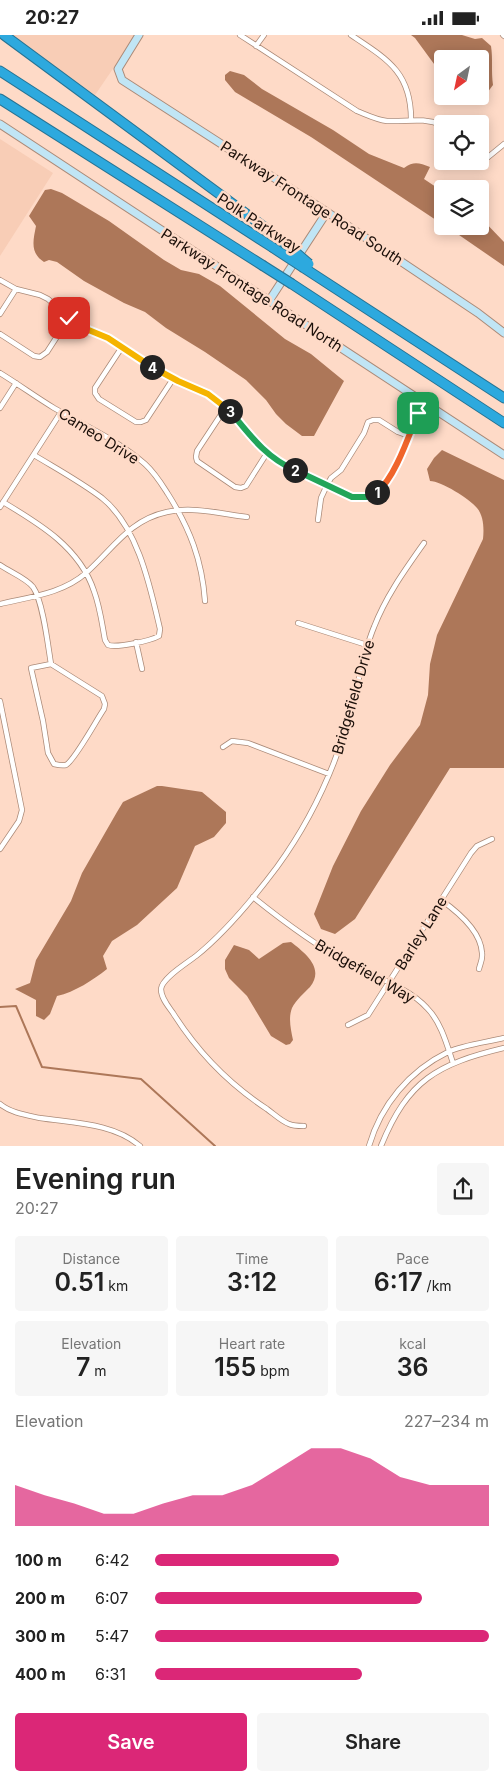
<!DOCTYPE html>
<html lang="en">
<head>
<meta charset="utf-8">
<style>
	:root { --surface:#fff; --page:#f6f6f6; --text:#222; --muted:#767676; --accent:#db2777 }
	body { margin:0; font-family:Inter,sans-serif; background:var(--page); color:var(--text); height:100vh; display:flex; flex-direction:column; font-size:19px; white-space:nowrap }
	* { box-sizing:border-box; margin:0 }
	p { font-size:16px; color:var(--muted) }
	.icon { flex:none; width:28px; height:28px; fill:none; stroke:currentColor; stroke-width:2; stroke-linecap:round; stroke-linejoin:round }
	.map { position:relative; height:1111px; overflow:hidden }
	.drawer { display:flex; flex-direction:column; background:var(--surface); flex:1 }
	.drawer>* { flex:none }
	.needle { width:32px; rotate:213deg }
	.fabs { position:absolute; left:434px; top:15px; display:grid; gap:10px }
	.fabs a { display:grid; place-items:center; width:55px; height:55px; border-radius:5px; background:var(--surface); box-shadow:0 2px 12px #0003; font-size:25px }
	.pin { position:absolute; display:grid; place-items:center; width:42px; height:42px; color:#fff; margin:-21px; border-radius:10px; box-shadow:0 2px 8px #0006 }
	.km { position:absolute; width:25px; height:25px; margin:-12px; border-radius:50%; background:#222; color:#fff; font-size:14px; line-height:25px; text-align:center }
	.round { display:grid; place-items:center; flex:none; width:52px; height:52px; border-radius:5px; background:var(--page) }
	.headline { display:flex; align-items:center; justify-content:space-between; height:85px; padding:0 15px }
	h1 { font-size:28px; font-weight:600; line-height:38px }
	.figures { display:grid; grid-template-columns:repeat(3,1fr); gap:8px; height:85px; padding:5px 15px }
	.figures div { display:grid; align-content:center; border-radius:5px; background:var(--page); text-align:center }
	.figures b { font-size:25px; font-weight:600 }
	.figures small { font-size:14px; font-weight:400 }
	.figures p { font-size:14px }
	.chart { height:140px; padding:10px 15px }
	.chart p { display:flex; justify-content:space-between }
	.chart svg { width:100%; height:90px; margin-top:5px; fill:var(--accent); opacity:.7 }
	.button { display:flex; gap:10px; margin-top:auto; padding:10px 15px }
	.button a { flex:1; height:58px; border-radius:5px; background:var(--accent); color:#fff; font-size:20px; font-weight:600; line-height:58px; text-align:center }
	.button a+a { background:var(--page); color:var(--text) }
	ul { padding:0 15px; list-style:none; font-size:16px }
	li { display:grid; grid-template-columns:80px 60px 1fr; align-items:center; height:38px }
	li i { height:12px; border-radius:6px; background:var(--accent) }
	.status { display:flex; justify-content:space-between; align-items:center; height:35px; padding:0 25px; background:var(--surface); direction:ltr }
	.status svg { height:14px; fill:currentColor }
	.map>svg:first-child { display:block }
</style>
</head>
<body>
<div class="status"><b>20:27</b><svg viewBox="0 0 49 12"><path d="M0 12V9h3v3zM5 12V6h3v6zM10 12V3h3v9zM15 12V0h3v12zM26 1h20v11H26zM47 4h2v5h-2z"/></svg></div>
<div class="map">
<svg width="504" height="1111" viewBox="0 0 504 1111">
	<rect width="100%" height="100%" fill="#fedac7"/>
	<!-- built -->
	<path fill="#f8cdb6" d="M11 0H136L95 60Z
		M0 104 53 138 0 221Z"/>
	<!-- water -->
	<path fill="#ad7759" d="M411 0H462L475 4 482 3 491 11C493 24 491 36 493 50L481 66 476 61H480V24H442V37L437 33 415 3Z
		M230 36 244 40 262 54 333 95 369 119 404 133C414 126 419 128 430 132L424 144 442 156V189L311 102 235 57 225 45V40Z
		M51 154 62 158 109 186 164 225 181 235 199 239 220 251 285 304 311 319 344 346 314 401H302L286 389 276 379 266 365 246 345 205 317 166 293 145 277 124 268 84 246 57 227 49 225 44 227C30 218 33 206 36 191L29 181 45 155Z
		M480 182 504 207V231L446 191H480Z
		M442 415 504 445V733H450L355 884 335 899 321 894 314 879 333 831 361 776 390 730 420 690 428 660 430 629 437 600 483 504C484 495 484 481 477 473 470 464 441 446 430 446L427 434 434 423Z
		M157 751H162L202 757 226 777V788L214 802 195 811 177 853 137 890 112 906 103 921 107 934C93 945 75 957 57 961L50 979 44 985 36 981V965L15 954 30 948 36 925 71 866 82 838 117 777 123 767Z
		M291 907C305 918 325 933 310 952 304 958 296 965 292 973 288 983 291 995 293 1005L290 1009 286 1010 271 1001 247 961 229 943 225 934V925L234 910 249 915 259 924 283 908Z"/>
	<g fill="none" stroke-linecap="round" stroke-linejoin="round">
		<!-- stream -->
		<path stroke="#ad7759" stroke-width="2" d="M0 972 16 971 42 1032 141 1044 215 1111"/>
		<defs>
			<path id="street" d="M240 0 357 76C367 80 377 85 387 86 408 87 422 82 442 90
				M351 0C387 24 411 37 411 84
				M503 0 504 1
				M256 11 264 0
				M480 117 487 123 504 109
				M0 245 16 254 40 260 48 264 79 291 107 303 173 344 215 364 231 377 253 405 267 418 285 431 313 442 345 460 352 462 359 463 372 460 385 448 400 421 423 368
				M0 279 16 254
				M0 299 34 321 40 322 47 317 69 283
				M122 312 95 353V358L99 364 136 387H141L146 385 173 344
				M0 338C18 349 36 362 54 373 84 390 119 406 145 429 155 438 161 448 168 459 190 494 202 525 205 566
				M226 372 197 416 196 422 197 426 235 452 241 453 246 451 267 418
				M0 373 16 348
				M3 467C40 489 80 513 94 556 100 572 102 589 105 605L108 610C117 613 150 606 159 601L160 594C150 551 138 492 102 463 81 447 57 434 34 420
				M0 472 61 377
				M318 485 321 463 327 450 331 443 341 435 364 398 368 387 373 385H379L398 397 409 401
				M0 530C10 537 26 543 33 552 43 566 48 611 51 629
				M0 569C29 562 62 559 86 538 113 514 129 485 167 477 193 471 222 479 247 482
				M298 588 367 610
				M136 607 142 634
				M51 629 102 661 105 669 104 674C97 684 75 725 66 730 62 731 58 730 54 729L48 718 43 686 31 633Z
				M0 666 22 775 19 786 0 814
				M223 712 232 706 248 708 329 739
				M253 862C284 887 317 911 351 930 376 943 408 952 427 973 441 987 447 1010 453 1028
				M441 865C458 877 481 896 482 918 483 924 480 929 479 934
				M348 990 368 980 471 818 477 811 492 804
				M0 1069C11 1078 26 1080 40 1083 73 1088 114 1088 140 1111
				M304 1091C299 1091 293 1091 289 1089 281 1086 274 1079 267 1074 229 1049 197 1016 173 978 168 971 161 963 161 954 162 943 187 928 196 921 227 896 253 864 277 832 309 788 334 735 349 683 358 652 362 621 374 592 386 561 405 535 424 508
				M369 1111C381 1070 409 1036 448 1017 463 1010 488 1007 504 1003
				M381 1111C408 1045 437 1029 504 1013"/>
			<path id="secondary" d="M139 0 118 34 122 45 327 177 478 278 504 298
				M0 89 504 420
				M269 266 327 177"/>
			<path id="highway" d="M4 0 279 203
				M0 36 272 212
				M0 64 262 230
				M304 233 504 363
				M292 249 504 388"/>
		</defs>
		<!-- street casing -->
		<use href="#street" stroke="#ab8a78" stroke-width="6"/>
		<!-- secondary casing -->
		<use href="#secondary" stroke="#ab8a78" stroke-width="9"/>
		<!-- highway casing -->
		<use href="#highway" stroke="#277393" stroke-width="11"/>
		<!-- street -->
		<use href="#street" stroke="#fff" stroke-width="4.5"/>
		<!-- secondary -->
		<use href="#secondary" stroke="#c0e5f5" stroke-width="7"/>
		<!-- highway -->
		<use href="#highway" stroke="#2da9de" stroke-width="9"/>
		<defs>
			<path id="highway-bridge" d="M279 203 309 229
				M272 212 304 233
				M262 230 292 249"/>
		</defs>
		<!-- highway-bridge casing -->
		<use href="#highway-bridge" stroke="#277393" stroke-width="11" stroke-linecap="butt"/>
		<!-- highway-bridge -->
		<use href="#highway-bridge" stroke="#2da9de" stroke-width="9"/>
	</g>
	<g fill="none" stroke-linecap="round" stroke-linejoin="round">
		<defs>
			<path id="split-1" d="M377 457C395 443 409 400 418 378"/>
			<path id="split-2" d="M295 435 352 462H366L377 457"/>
			<path id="split-3" d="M230 376C249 399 266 423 295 435"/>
			<path id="split-4" d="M152 332 178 346 208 359 230 376"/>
			<path id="split-5" d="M69 283 79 291 108 303 152 332"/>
		</defs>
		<!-- split-1 casing -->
		<use href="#split-1" stroke="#fff" stroke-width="10"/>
		<!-- split-2 casing -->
		<use href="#split-2" stroke="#fff" stroke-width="10"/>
		<!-- split-3 casing -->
		<use href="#split-3" stroke="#fff" stroke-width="10"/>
		<!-- split-4 casing -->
		<use href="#split-4" stroke="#fff" stroke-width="10"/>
		<!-- split-5 casing -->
		<use href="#split-5" stroke="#fff" stroke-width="10"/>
		<!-- split-1 -->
		<use href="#split-1" stroke="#f0652b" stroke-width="6"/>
		<!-- split-2 -->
		<use href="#split-2" stroke="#22a559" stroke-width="6"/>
		<!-- split-3 -->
		<use href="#split-3" stroke="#22a559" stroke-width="6"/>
		<!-- split-4 -->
		<use href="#split-4" stroke="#f5b400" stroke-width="6"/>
		<!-- split-5 -->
		<use href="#split-5" stroke="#f5b400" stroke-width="6"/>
	</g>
	<g text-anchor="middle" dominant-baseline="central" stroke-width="5" stroke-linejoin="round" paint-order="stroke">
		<!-- street labels -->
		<g font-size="15" fill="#1b0f09" stroke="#fedac7">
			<text transform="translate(312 168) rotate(33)">Parkway Frontage Road South</text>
			<text transform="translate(259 188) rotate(33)">Polk Parkway</text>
			<text transform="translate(252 255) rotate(33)">Parkway Frontage Road North</text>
			<text transform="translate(99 401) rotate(32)">Cameo Drive</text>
			<text transform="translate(353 662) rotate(-74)">Bridgefield Drive</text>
			<text transform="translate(421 898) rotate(-58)">Barley Lane</text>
			<text transform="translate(365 936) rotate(30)">Bridgefield Way</text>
		</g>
	</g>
</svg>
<div class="fabs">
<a><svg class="needle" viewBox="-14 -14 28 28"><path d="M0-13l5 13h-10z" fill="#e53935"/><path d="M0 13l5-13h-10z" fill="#767676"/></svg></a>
<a><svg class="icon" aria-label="locate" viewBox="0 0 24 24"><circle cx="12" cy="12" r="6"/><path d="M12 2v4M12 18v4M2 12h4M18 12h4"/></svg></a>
<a><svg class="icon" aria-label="layers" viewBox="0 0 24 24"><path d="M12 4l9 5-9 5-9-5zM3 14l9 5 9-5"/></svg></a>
</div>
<div class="pin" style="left:418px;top:378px;background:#1e9e55"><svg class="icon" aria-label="arrive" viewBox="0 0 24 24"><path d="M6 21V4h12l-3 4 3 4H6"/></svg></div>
<div class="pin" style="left:69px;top:283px;background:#d93025"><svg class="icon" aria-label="check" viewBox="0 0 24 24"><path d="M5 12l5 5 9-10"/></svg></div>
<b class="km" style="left:377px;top:457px">1</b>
<b class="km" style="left:295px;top:435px">2</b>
<b class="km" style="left:230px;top:376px">3</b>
<b class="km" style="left:152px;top:332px">4</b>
</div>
<section class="drawer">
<div class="headline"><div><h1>Evening run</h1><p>20:27</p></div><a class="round"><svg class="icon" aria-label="share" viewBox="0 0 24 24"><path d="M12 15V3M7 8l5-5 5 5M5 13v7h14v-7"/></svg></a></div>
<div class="figures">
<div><p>Distance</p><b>0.51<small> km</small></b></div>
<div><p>Time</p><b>3:12</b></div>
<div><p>Pace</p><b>6:17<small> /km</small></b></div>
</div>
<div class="figures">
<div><p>Elevation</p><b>7<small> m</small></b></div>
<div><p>Heart rate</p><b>155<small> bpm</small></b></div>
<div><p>kcal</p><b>36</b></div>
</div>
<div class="chart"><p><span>Elevation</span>227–234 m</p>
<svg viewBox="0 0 160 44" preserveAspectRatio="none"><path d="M0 44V24L10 29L20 33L30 38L40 38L50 33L60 29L70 29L80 24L90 15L100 6L110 6L120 11L130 20L140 24L150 24L160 24V44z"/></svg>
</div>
<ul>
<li><b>100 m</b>6:42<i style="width:55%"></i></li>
<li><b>200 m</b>6:07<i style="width:80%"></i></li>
<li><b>300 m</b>5:47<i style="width:100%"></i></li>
<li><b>400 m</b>6:31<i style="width:62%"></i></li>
</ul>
<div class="button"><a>Save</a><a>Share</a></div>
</section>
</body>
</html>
